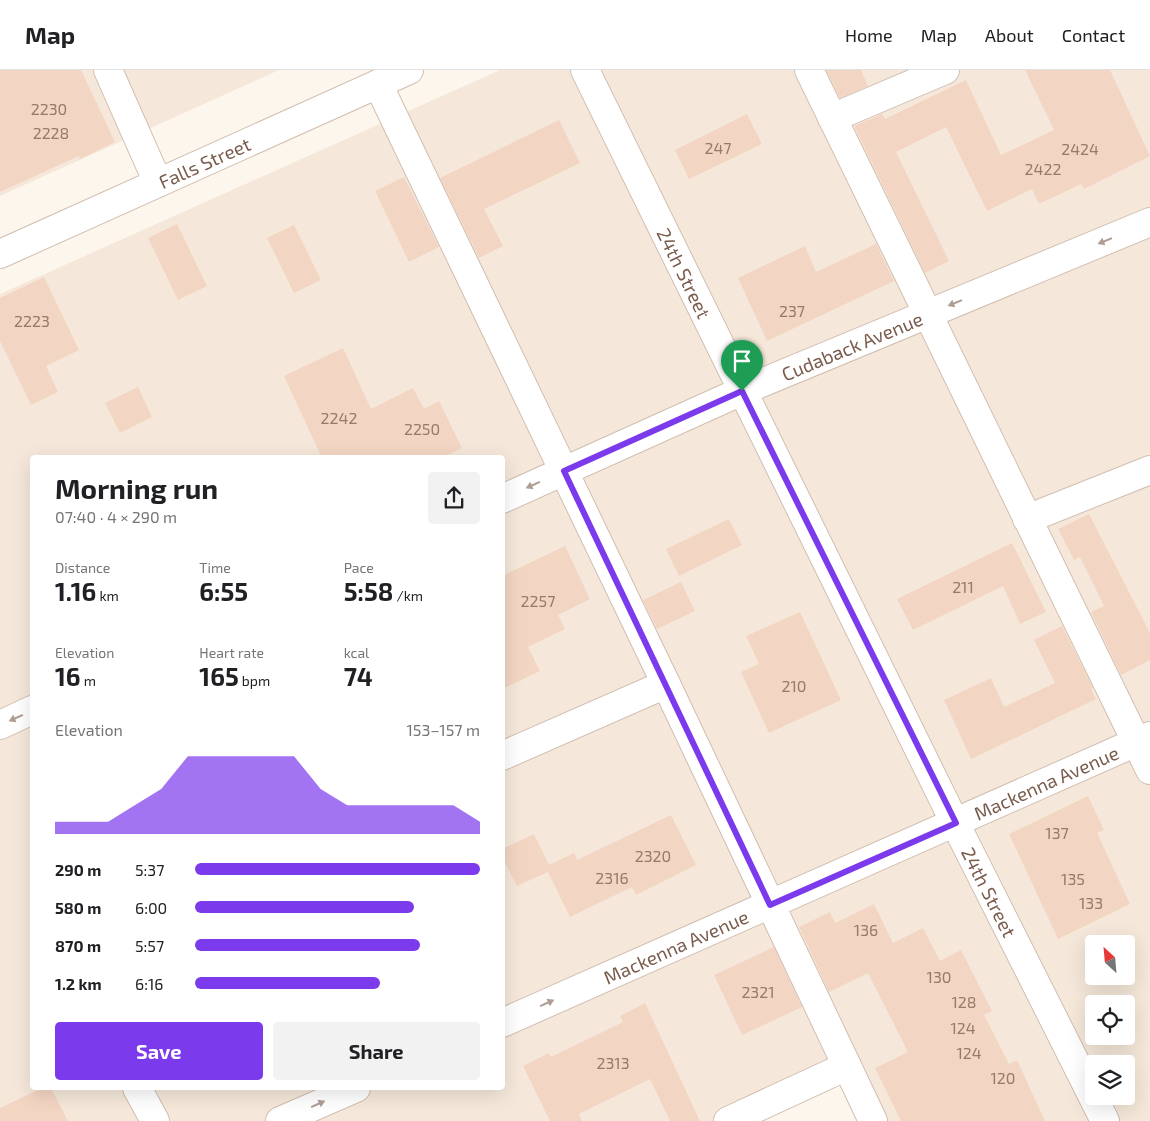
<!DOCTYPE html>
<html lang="en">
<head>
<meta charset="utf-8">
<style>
	:root { --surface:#fff; --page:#f2f2f2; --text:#202124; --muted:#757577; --line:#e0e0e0; --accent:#7c3aed }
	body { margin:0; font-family:"Exo 2",sans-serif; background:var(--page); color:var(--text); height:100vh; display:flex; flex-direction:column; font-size:19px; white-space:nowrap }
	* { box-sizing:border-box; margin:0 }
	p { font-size:16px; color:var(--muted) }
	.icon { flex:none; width:28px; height:28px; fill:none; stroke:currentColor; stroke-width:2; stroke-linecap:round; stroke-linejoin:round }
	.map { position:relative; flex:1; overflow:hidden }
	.side { position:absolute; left:30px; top:385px; width:475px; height:635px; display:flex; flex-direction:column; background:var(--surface); border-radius:5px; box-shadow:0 5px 20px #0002 }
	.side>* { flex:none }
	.needle { width:32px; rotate:334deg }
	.tools { position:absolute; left:1085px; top:865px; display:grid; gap:10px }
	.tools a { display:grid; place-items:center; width:50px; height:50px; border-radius:5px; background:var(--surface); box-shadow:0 5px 20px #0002; font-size:25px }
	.pin { position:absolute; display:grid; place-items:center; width:42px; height:42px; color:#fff; margin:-51px -21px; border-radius:50% 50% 50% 0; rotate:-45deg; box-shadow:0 0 5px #0007 }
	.pin .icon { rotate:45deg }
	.round { display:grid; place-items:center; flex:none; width:52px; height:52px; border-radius:5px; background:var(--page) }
	.summary { display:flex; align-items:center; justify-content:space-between; height:85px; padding:0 25px }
	h1 { font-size:28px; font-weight:700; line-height:38px }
	.figures { display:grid; grid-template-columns:repeat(3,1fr); gap:8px; height:85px; padding:5px 25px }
	.figures div { display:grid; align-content:center }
	.figures b { font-size:25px; font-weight:700 }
	.figures small { font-size:14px; font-weight:400 }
	.figures p { font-size:14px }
	.chart { height:140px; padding:10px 25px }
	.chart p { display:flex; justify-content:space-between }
	.chart svg { width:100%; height:90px; margin-top:5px; fill:var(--accent); opacity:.7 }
	.primary-button { display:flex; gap:10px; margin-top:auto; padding:10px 25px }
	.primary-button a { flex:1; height:58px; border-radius:5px; background:var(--accent); color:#fff; font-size:20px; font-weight:700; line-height:58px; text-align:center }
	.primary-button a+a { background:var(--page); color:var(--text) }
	ul { padding:0 25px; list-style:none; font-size:16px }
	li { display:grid; grid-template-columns:80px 60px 1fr; align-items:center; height:38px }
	li i { height:12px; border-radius:6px; background:var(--accent) }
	header { display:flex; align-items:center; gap:30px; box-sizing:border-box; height:70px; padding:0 25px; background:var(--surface); border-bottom:1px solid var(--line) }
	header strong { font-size:24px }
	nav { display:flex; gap:28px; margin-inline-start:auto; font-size:18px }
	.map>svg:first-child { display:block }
</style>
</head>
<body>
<header>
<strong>Map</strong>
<nav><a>Home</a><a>Map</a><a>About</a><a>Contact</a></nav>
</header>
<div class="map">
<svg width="1150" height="1051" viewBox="0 0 1150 1051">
	<rect width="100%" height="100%" fill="#fdf6ec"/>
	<!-- residential -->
	<path fill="#f5e8da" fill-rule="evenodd" d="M0 0H279L0 126Z
		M500 0H1150V1051H886L861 1001 748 1051H0V224ZM32 388H502V1018H32ZM1094 874H1126V906H1094ZM1094 934H1126V966H1094ZM1094 994H1126V1026H1094Z"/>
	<!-- building -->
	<path fill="#f3d5c3" d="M0 0H81L115 72 80 89 79 86 0 122Z
		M826 0H861L868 16 840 28Z
		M1025 0H1110L1150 86 1084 119 1081 114 1039 134 1032 119 987 141 946 57 896 82 949 191 925 203 854 56 882 44 885 49 966 10 1001 85 1054 60Z
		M747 44 762 74 689 109 675 80Z
		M559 50 580 93 484 139 503 176 479 188 440 108Z
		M404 107 439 177 409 192 375 121Z
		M177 154 207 216 178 230 148 168Z
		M294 155 321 210 294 223 267 168Z
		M876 174 894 211 767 271 738 208 805 176 816 202Z
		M44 207 79 280 46 296 58 322 31 335 0 271V228Z
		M343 278 371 339 413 318 424 339 439 331 462 378 441 388H322L284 306Z
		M138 317 152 347 120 363 105 333Z
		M1089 444 1150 563V590L1121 605 1091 542 1104 536 1080 487 1074 490 1058 459Z
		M729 449 742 475 679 506 666 479Z
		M1012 473 1046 542 1020 554 1003 516 913 560 897 529Z
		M565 476 590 529 558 545 565 559 528 577 540 601 502 619V506Z
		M681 512 695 541 657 559 643 530Z
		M800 542 841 630 769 663 741 602 759 594 746 566Z
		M1062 556 1093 618 1091 619 1096 629 971 689 944 630 991 608 1004 637 1055 613 1034 570Z
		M1088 726 1104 760 1097 763 1130 834 1058 869 1009 764Z
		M671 745 696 795 636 825 632 817 570 847 548 802 517 816 502 787V779L534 764 549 795 574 783 577 790Z
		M874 834 893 873 923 858 940 891 961 880 992 941 984 945 1009 994 1017 990 1045 1051H901L875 998 908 982 868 903 829 922 799 857 830 842 835 853Z
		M774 877 802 937 742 965 714 905Z
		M645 933 700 1051H670L650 1009 579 1044 582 1051H550L523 996 549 983 551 987 623 952 620 946Z
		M42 1018H51L68 1051H0V1038Z"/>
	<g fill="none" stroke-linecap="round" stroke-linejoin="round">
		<defs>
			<g id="minor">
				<path d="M108 0 158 113"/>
				<path id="s1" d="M585 0 955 753 1105 1051"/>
				<path d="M809 0 1150 700"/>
				<path d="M378 14 666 614 873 1051"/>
				<path d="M832 48 945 0"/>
				<path id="s2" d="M0 184 409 0"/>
				<path id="s3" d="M502 429 742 321 1150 152"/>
				<path d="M1027 449 1150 400"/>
				<path d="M0 655 32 640"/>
				<path d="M502 686 666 614"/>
				<path id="s4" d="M502 953 1150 666"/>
				<path d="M137 1018 155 1051"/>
				<path d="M280 1051 356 1018"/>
				<path d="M728 1051 847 996"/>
			</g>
		</defs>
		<!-- minor casing -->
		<use href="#minor" stroke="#d1beb0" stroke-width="30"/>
		<!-- minor -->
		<use href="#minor" stroke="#fff" stroke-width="28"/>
	</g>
	<!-- one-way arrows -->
	<defs><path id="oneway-solid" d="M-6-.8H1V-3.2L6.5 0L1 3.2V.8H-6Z" transform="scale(1.25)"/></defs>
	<g fill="#af9d94">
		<use href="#oneway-solid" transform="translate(1105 171) rotate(158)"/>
		<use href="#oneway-solid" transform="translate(955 233) rotate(158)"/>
		<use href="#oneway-solid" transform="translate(533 415) rotate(156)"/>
		<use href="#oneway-solid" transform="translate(16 648) rotate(156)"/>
		<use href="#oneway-solid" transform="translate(547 933) rotate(-24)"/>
		<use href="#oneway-solid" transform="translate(318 1034) rotate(-24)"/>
	</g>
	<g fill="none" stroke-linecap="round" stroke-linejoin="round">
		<defs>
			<path id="route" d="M742 321 956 753 770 835 564 401Z"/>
		</defs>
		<!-- route casing -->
		<use href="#route" stroke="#fff" stroke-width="10"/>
		<!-- route -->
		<use href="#route" stroke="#7c3aed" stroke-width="6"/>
	</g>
	<g text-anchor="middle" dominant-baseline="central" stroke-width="4" stroke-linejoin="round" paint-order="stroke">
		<!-- number labels -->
		<g font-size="16" fill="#987a6a">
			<text x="49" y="38">2230</text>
			<text x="51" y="62">2228</text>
			<text x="718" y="77">247</text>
			<text x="1080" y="78">2424</text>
			<text x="1043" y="98">2422</text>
			<text x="792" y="240">237</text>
			<text x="32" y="250">2223</text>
			<text x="339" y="347">2242</text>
			<text x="422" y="358">2250</text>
			<text x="963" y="516">211</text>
			<text x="538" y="530">2257</text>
			<text x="794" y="615">210</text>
			<text x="1057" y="762">137</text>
			<text x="653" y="785">2320</text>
			<text x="612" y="807">2316</text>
			<text x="1073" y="808">135</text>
			<text x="1091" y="832">133</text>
			<text x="866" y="859">136</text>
			<text x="939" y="906">130</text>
			<text x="758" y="921">2321</text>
			<text x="964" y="931">128</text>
			<text x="963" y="957">124</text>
			<text x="969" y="982">124</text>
			<text x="613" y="992">2313</text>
			<text x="1003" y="1007">120</text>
		</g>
		<!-- street labels -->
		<g font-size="19" fill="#7a5c4d" stroke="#fffaf3">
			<text stroke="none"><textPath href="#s2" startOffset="224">Falls Street</textPath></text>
			<text stroke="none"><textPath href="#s1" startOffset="226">24th Street</textPath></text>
			<text stroke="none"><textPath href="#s3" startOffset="382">Cudaback Avenue</textPath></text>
			<text stroke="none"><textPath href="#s4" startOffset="595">Mackenna Avenue</textPath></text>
			<text stroke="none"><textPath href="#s1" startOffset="916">24th Street</textPath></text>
			<text stroke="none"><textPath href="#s4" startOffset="190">Mackenna Avenue</textPath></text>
		</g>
	</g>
</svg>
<div class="tools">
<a><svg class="needle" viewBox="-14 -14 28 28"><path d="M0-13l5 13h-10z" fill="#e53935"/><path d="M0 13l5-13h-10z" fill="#757577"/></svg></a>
<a><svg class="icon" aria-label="locate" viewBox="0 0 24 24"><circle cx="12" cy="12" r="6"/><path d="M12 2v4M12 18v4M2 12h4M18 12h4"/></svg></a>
<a><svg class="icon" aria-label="layers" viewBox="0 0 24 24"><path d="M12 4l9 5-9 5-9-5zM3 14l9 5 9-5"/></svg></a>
</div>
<div class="pin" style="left:742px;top:321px;background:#1e9e55"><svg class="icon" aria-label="arrive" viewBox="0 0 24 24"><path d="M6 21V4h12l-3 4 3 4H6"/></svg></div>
<section class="side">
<div class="summary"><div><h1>Morning run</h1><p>07:40 · 4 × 290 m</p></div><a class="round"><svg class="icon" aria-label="share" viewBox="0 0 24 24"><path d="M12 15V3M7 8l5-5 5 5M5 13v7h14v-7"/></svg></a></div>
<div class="figures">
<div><p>Distance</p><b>1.16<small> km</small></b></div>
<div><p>Time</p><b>6:55</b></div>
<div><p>Pace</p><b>5:58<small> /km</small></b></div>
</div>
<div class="figures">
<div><p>Elevation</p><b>16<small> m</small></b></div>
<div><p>Heart rate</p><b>165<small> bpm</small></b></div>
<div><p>kcal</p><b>74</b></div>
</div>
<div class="chart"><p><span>Elevation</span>153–157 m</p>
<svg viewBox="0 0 160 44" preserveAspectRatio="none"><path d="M0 44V38L10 38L20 38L30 30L40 22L50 6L60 6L70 6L80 6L90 6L100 22L110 30L120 30L130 30L140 30L150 30L160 38V44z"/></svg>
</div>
<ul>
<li><b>290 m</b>5:37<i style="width:100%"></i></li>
<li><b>580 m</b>6:00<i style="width:77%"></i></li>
<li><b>870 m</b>5:57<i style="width:79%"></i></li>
<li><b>1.2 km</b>6:16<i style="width:65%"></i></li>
</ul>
<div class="primary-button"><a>Save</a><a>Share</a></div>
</section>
</div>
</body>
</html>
